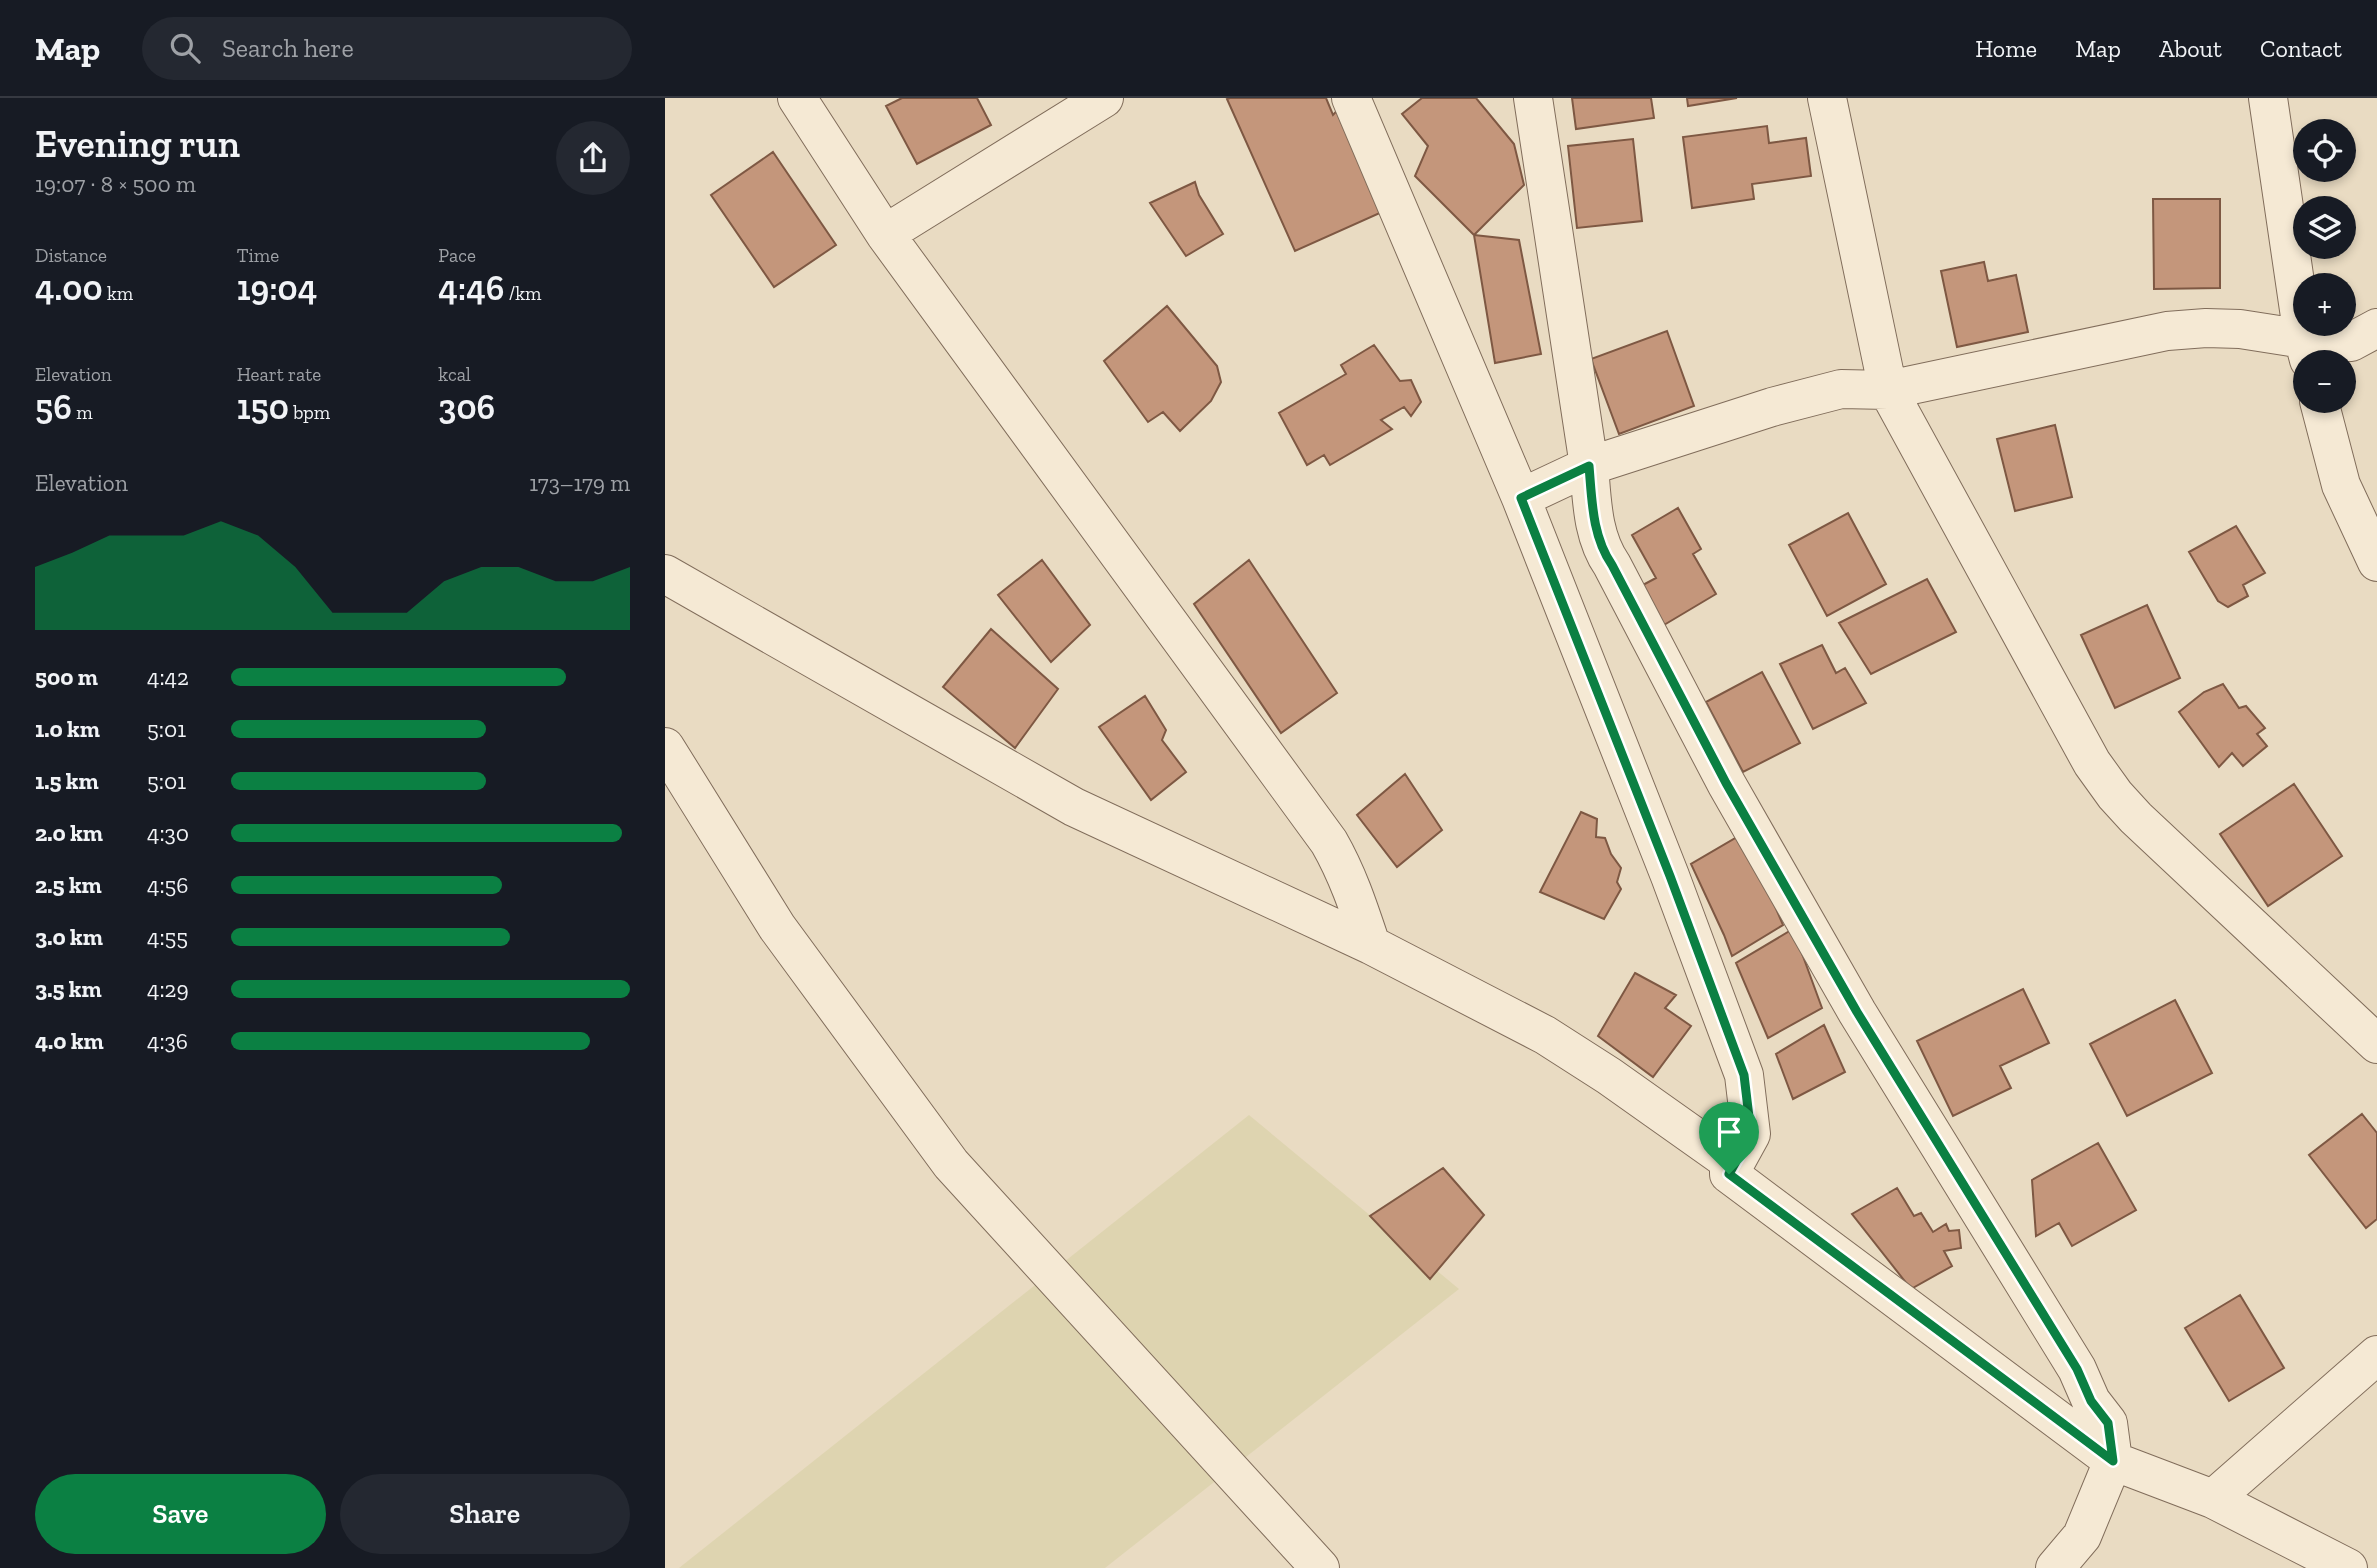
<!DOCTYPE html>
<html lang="en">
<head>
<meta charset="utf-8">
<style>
	:root { --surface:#171b24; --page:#242831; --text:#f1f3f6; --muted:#9ea1a6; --line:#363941; --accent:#0b8043 }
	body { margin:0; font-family:"Zilla Slab",serif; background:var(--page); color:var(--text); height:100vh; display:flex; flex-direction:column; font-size:26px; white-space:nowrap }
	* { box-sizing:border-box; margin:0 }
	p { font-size:23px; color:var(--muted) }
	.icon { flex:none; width:38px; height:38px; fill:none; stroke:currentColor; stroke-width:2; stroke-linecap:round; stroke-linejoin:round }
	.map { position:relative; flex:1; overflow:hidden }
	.details { display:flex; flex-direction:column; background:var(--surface); width:665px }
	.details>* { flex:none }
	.controls { position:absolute; left:1628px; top:21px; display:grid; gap:14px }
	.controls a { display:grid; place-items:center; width:63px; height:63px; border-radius:50%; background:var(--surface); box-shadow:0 4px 10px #0003; font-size:35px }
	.pin { position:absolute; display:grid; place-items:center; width:60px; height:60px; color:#fff; margin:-72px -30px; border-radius:50% 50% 50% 0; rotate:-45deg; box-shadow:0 0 7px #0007 }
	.pin .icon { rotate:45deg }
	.round { display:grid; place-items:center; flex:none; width:74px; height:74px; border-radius:37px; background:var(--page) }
	.head { display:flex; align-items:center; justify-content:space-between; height:119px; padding:0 35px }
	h1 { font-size:38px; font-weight:600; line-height:52px }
	.metrics { display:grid; grid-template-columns:repeat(3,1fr); gap:10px; height:119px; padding:7px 35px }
	.metrics div { display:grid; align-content:center }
	.metrics b { font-size:35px; font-weight:600 }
	.metrics small { font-size:19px; font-weight:400 }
	.metrics p { font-size:19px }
	.chart { height:196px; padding:14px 35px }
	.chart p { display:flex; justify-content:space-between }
	.chart svg { width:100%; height:126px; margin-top:7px; fill:var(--accent); opacity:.7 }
	.button { display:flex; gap:14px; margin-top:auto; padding:14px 35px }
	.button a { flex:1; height:80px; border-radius:42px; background:var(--accent); color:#fff; font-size:28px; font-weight:600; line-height:80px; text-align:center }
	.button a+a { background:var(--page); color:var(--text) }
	ul { padding:0 35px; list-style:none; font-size:23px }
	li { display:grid; grid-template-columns:112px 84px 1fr; align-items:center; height:52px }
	li i { height:18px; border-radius:9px; background:var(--accent) }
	header { display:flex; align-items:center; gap:42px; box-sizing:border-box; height:98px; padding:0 35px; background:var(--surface); border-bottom:2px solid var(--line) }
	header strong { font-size:33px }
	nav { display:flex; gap:38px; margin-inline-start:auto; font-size:24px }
	.search { width:490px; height:63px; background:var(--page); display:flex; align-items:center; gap:18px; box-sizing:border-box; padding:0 24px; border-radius:38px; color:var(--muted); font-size:26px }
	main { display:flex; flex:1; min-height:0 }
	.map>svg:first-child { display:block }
</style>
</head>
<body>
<header>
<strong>Map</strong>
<div class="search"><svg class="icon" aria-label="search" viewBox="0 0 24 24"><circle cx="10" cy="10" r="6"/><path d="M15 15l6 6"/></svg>Search here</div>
<nav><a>Home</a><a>Map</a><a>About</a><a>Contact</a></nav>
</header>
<main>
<section class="details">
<div class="head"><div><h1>Evening run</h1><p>19:07 · 8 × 500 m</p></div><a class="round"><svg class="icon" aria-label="share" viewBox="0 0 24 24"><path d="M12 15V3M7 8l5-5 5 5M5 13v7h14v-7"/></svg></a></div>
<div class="metrics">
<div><p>Distance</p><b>4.00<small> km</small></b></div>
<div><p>Time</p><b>19:04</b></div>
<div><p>Pace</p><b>4:46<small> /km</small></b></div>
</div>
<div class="metrics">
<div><p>Elevation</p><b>56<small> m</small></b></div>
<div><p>Heart rate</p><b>150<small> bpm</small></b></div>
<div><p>kcal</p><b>306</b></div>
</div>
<div class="chart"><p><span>Elevation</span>173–179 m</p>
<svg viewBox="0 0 160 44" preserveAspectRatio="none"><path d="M0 44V22L10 17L20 11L30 11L40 11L50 6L60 11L70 22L80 38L90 38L100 38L110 27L120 22L130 22L140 27L150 27L160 22V44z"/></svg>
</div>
<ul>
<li><b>500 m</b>4:42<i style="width:84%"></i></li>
<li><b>1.0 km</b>5:01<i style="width:64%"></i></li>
<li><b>1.5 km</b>5:01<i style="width:64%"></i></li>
<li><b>2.0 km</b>4:30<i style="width:98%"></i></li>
<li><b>2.5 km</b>4:56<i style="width:68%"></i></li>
<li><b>3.0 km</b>4:55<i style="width:70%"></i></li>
<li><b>3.5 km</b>4:29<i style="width:100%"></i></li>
<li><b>4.0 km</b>4:36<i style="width:90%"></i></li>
</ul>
<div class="button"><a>Save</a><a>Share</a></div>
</section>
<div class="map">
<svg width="1712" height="1470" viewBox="0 0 1712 1470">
	<rect width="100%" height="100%" fill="#e9dbc2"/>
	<!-- farmland -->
	<path fill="#ded4b0" d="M584 1017 794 1191 440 1470H14Z"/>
	<!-- building -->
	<path fill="#c4967b" stroke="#7e5843" stroke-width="2" d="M237 0H312L326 27 252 66 221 8Z
		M565 0H661L668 17 679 5 726 110 630 153 562 1Z
		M757 0H811L849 46 859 87 809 137 750 78 763 48 737 16Z
		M907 0H986L989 20 911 31Z
		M1022 0H1072L1023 8Z
		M1102 28 1104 45 1141 40 1146 78 1087 86 1089 101 1027 110 1018 39Z
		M968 41 977 123 912 130 903 48Z
		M108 54 171 147 109 189 46 97Z
		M530 84 534 97 558 136 521 158 485 105Z
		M1488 101H1555V190L1489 191Z
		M809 137 854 142 876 256 830 265Z
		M1319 164 1323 183 1351 177 1363 234 1292 249 1276 173Z
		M502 208 552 268 556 284 546 303 515 333 498 314 483 324 439 263Z
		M1002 233 1029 308 954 336 926 261Z
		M709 247 735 283 746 282 756 304 746 318 739 309 716 322 727 331 665 367 659 357 642 367 614 315 681 276 676 267Z
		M1390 327 1407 399 1350 413 1332 341Z
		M1013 410 1036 451 1028 456 1051 496 999 527 976 488 991 480 967 437Z
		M1183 415 1221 486 1162 518 1124 447Z
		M1571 428 1600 475 1578 487 1583 498 1563 509 1553 503 1524 454Z
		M377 462 425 527 386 564 333 497Z
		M584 462 672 595 616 635 529 506Z
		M1262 481 1291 534 1206 576 1174 525Z
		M1482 507 1515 580 1450 610 1416 537Z
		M326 531 393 591 350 650 278 589Z
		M1157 547 1171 575 1180 570 1201 605 1148 631 1115 566Z
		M1097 574 1135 645 1078 674 1041 604Z
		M1558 586 1574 610 1581 608 1600 630 1592 636 1602 648 1578 668 1567 655 1554 669 1514 614 1539 594Z
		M480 598 501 632 497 642 521 674 486 702 434 629Z
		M740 676 777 732 732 769 692 717Z
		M1629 686 1677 758 1603 808 1555 736Z
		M916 714 932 721 931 739 940 740 946 756 956 770 952 784 956 791 939 821 875 794Z
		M1079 735 1118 827 1067 858 1059 837 1026 766Z
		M1128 831 1157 910 1103 940 1071 865Z
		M970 875 1011 897 1000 910 1026 928 988 979 933 938Z
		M1358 891 1384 945 1335 968 1346 990 1288 1018 1252 943Z
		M1510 902 1547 975 1462 1018 1425 946Z
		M1159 927 1180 974 1128 1001 1111 956Z
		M1697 1016 1712 1035V1121L1701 1130 1644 1057Z
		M1433 1045 1471 1112 1407 1148 1394 1125 1371 1138 1367 1082Z
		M778 1070 819 1117 765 1181 705 1118Z
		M1232 1090 1249 1118 1256 1115 1268 1134 1281 1126 1284 1133 1294 1132 1296 1150 1279 1153 1287 1168 1246 1191 1187 1116Z
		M1575 1197 1619 1270 1564 1303 1520 1230Z"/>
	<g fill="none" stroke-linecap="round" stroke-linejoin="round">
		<defs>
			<path id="minor" d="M132 0 220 136 664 744C683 777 694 811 706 847
				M686 0 856 400 1005 778 1079 977 1086 1036 1064 1076
				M868 0 924 368C927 402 927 438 947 467L1061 685 1192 914 1412 1271 1426 1303 1443 1325 1448 1363 1417 1438 1390 1470
				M1162 0 1223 292 1427 665 1450 697 1471 720 1712 946
				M1603 0 1638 239 1644 262
				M220 136 439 0
				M1654 303 1676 387 1712 464
				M856 400 924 368 1107 309 1176 291 1223 292 1502 233 1541 230 1575 231 1665 245 1686 244 1712 230
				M0 476 409 709 706 847 880 937 944 978 1064 1063V1076L1448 1363 1548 1401 1683 1470
				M0 649 112 829 286 1066 655 1470
				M1548 1401 1712 1257"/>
		</defs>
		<!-- minor casing -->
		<use href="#minor" stroke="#816d5b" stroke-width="40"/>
		<!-- minor -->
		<use href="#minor" stroke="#f5e9d4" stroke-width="38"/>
	</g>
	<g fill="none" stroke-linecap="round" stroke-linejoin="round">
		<defs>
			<path id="route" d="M924 368C927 402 927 438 947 467L1061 685 1192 914 1412 1271 1426 1303 1443 1325 1448 1363 1064 1076 1086 1036 1079 977 1005 778 856 400Z"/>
		</defs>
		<!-- route casing -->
		<use href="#route" stroke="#fff" stroke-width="14"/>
		<!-- route -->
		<use href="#route" stroke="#0b8043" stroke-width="9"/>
	</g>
</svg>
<div class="controls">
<a><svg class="icon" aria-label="locate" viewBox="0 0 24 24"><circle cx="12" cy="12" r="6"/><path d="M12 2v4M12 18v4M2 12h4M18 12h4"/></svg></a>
<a><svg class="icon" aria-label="layers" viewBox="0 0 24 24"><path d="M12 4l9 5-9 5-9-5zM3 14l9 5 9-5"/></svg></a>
<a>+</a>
<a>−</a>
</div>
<div class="pin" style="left:1064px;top:1076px;background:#1e9e55"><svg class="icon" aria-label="arrive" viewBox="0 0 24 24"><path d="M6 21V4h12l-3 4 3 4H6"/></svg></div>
</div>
</main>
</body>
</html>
